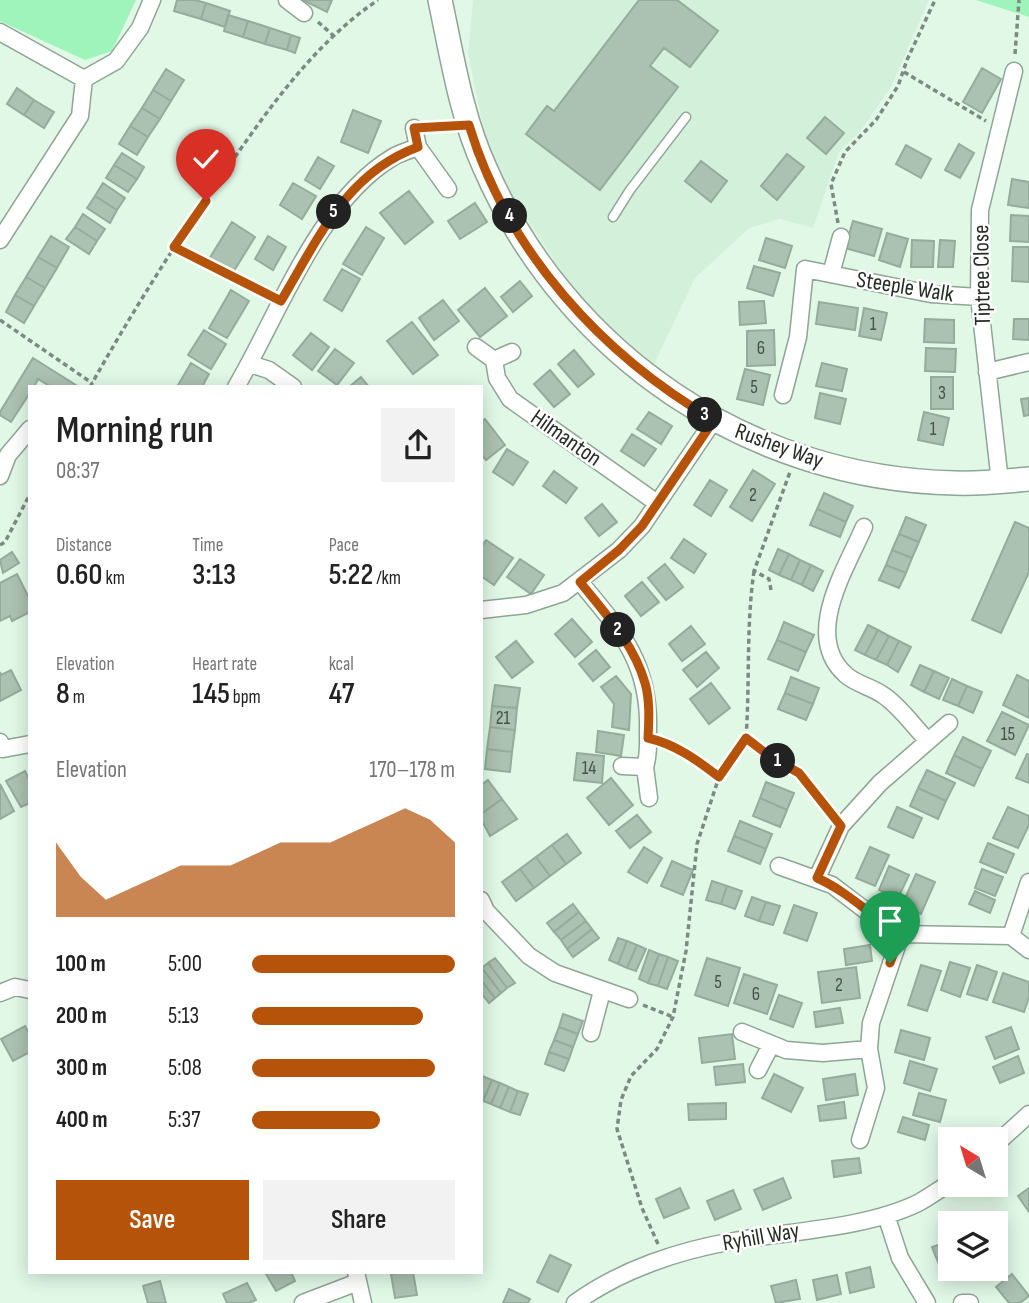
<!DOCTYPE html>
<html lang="en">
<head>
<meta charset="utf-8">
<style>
	:root { --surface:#fff; --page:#f2f2f2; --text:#222; --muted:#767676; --accent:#b45309 }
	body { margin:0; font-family:"Sofia Sans Condensed",sans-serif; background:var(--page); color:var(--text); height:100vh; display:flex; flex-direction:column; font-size:26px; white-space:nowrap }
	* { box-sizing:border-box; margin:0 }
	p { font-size:23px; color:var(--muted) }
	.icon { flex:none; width:38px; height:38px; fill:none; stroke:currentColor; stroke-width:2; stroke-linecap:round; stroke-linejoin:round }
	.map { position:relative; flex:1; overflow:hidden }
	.details { position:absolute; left:28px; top:385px; width:455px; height:889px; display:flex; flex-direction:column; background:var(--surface); border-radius:0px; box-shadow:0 4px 18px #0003 }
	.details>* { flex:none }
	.needle { width:46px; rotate:322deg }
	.tools { position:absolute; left:938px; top:1127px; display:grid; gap:14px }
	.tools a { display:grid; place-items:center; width:70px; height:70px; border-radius:0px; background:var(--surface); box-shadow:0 4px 18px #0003; font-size:35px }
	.pin { position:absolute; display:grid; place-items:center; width:60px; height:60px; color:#fff; margin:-72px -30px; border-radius:50% 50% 50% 0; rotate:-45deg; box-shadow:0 0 7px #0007 }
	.pin .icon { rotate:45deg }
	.km { position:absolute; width:35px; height:35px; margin:-18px; border-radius:50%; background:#222; color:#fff; font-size:19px; line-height:35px; text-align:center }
	.round { display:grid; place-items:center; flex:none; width:74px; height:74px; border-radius:0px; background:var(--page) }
	.headline { display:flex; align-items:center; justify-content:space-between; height:119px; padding:0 28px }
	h1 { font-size:38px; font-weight:600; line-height:52px }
	.stats { display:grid; grid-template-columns:repeat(3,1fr); gap:10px; height:119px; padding:7px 28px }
	.stats div { display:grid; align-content:center }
	.stats b { font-size:30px; font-weight:600 }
	.stats small { font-size:19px; font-weight:400 }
	.stats p { font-size:19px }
	.chart { height:196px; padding:14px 28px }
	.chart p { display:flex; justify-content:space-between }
	.chart svg { width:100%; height:126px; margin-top:7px; fill:var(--accent); opacity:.7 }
	.action { display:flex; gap:14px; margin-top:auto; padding:14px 28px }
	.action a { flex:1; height:80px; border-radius:0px; background:var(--accent); color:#fff; font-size:28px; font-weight:600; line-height:80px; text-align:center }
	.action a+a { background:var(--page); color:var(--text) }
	ul { padding:0 28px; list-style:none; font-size:23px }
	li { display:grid; grid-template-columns:112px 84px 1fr; align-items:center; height:52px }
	li i { height:18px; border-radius:9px; background:var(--accent) }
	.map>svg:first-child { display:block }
</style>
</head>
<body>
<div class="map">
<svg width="1029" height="1303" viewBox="0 0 1029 1303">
	<rect width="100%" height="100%" fill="#e1f8e7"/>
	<!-- built -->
	<path fill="#d2f0da" d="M473 0H929L891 87 861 130 839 152 813 228 780 219 749 228 695 278 654 364 582 303 491 164 468 54Z"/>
	<!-- green -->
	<path fill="#9ef4ba" d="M0 0H136L112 51 85 60 0 21Z
		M976 0H1029V17Z"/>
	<!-- building -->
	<path fill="#abc1b1" stroke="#95ab9b" stroke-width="2" d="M177 0H195L206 3 201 19 174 11Z
		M303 0H332L327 12Z
		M639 0H677L718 31 690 67 664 48 650 66 678 87 600 190 526 134 547 106 554 111Z
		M206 3 230 11 225 27 201 19Z
		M228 15 248 21 243 37 224 31Z
		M248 21 270 28 265 44 243 37Z
		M270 28 291 35 287 50 265 44Z
		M291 35 300 38 295 53 287 50Z
		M982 68 1001 79 982 113 963 102Z
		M166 69 184 80 171 101 153 90Z
		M17 88 34 100 24 115 7 104Z
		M153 90 171 101 160 119 142 108Z
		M34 100 54 112 44 128 24 115Z
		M142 108 160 119 148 137 130 126Z
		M353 110 381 121 368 153 341 142Z
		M825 117 844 133 826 154 807 138Z
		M130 126 148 137 137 155 119 144Z
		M959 144 974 153 960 178 945 170Z
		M906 145 931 159 921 178 896 164Z
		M122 153 144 167 137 179 114 165Z
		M787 154 804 167 777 200 761 186Z
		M318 157 334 166 320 189 305 180Z
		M701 161 727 181 711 202 685 181Z
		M114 165 137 179 128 192 106 178Z
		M1012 179 1029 182V208L1008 205Z
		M103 183 125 198 117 210 95 196Z
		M293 183 316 196 302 219 280 205Z
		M409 191 433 222 405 244 380 213Z
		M95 196 117 210 110 223 87 208Z
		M475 203 487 222 460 239 448 221Z
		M83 214 105 229 97 241 75 227Z
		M1011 215 1029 216V242L1010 241Z
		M853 221 882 229 874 256 845 248Z
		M232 222 255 237 232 274 209 259Z
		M75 227 97 241 89 254 66 239Z
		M366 227 384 238 362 275 343 264Z
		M887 233 908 239 900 267 879 260Z
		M51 236 69 247 57 268 38 257Z
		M268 236 286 247 273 270 255 259Z
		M766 238 792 246 785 268 759 260Z
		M912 240 934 241 933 267H911Z
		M940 240 955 241 953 267H938Z
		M1013 247H1029V282L1012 281Z
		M38 257 57 268 45 288 26 277Z
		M754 266 780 273 773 296 747 288Z
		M342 269 360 279 342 311 324 300Z
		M26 277 45 288 34 306 15 295Z
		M520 281 532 296 513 312 501 297Z
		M485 288 507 316 480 337 458 310Z
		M231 290 249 301 227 338 209 328Z
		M15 295 34 306 24 323 6 312Z
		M443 300 459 321 434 340 419 318Z
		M764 301 766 323 740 325 739 302Z
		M819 302 858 308 855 330 816 324Z
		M864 308 887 313 881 340 859 336Z
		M925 319 954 320V343L924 342Z
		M1014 319H1029V340L1013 339Z
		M412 322 438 355 413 374 387 341Z
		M204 330 226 344 211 369 188 355Z
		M774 330 775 365 747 366V331Z
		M311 333 329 347 312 370 293 355Z
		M926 348 956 349 955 372 925 371Z
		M335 349 354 363 337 385 318 371Z
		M574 350 594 374 578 387 558 364Z
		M33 358 79 387H51L38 379 34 387H30V393L11 422 0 415V412Z
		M191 363 209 374 202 387H177Z
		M822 363 847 369 842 391 816 386Z
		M745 369 770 375 763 405 737 399Z
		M550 370 570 394 554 407 534 384Z
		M361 377 369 387H349Z
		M931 377H953V409H931Z
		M820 393 846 399 840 424 815 418Z
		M1029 398V415L1024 416 1021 399Z
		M649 412 672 426 661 444 637 429Z
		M924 412 949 418 943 445 918 440Z
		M485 419 505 445 486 460 481 454V422Z
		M632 434 656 449 644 466 621 451Z
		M507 449 528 462 513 485 493 472Z
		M753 470 775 484 752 521 730 507Z
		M554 471 577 488 566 503 543 486Z
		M710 480 727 490 711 516 694 505Z
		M824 493 853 506 846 522 817 509Z
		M602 504 617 522 599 536 585 518Z
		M817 509 846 522 840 537 810 525Z
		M906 517 926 525 919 542 899 534Z
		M1015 522 1029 528V572L1001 633 972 620Z
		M899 534 919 542 912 558 892 550Z
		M684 539 706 554 694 573 671 558Z
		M486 540 513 558 494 585 481 576V547Z
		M778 549 789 554 779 575 769 570Z
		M892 550 912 558 906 573 886 565Z
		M12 552 19 563 3 573 0 560Z
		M789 554 800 560 791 580 779 575Z
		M520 559 544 575 531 594 507 577Z
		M800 560 811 565 802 585 791 580Z
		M665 564 683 587 666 600 648 578Z
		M811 565 823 571 813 591 802 585Z
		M886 565 906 573 899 588 879 580Z
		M17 574 30 600V612L12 621 10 616 0 621V583Z
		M642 582 659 602 641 616 625 596Z
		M572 619 592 642 575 657 555 634Z
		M784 622 814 635 806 652 777 640Z
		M868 625 878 630 865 655 855 650Z
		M691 626 705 644 682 661 669 644Z
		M878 630 889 636 876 660 865 655Z
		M889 636 899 641 887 665 876 660Z
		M777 640 806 652 798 671 768 659Z
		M516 641 533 662 512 678 496 657Z
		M899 641 911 647 898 672 887 665Z
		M596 650 610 667 593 681 579 664Z
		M706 652 719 668 697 687 683 670Z
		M920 665 934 671 924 692 911 685Z
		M11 670 21 690 0 701V672L1 675Z
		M934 671 949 678 939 699 924 692Z
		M1017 675 1029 681V718L1003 705Z
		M616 676 631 694 629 730 612 727 614 704 601 687Z
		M791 677 819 688 813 704 785 693Z
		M952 679 967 686 958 706 943 700Z
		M711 683 730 708 709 724 690 699Z
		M495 685 520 688 517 708 492 706Z
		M967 686 982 692 973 713 958 706Z
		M785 693 813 704 806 720 778 709Z
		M492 706 517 708 515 730 490 727Z
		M1002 712 1029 725 1015 755 987 741Z
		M490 727 515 730 512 752 487 749Z
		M598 731 624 735 621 756 596 752Z
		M963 737 991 751 982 769 954 755Z
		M487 749 512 752 510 772 485 769Z
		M577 753 604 756 602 783 574 780Z
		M1027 754 1029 755V783L1016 778Z
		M954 755 982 769 974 786 946 773Z
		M927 770 955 783 946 801 918 788Z
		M25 771 30 781V803L21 807 6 781Z
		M611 778 633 805 609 825 587 798Z
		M488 780 502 799 481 814V785Z
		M766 782 794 793 787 810 760 798Z
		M0 784 14 811 0 819Z
		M918 788 946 801 938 819 910 806Z
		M760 798 787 810 780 827 753 816Z
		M502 799 517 819 490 836 481 819V814Z
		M897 807 922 818 913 838 888 827Z
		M1008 807 1029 816V825L1018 848 993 838Z
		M637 815 651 832 630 848 616 831Z
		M740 821 772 834 766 849 734 836Z
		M567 834 581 853 566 864 552 845Z
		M734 836 766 849 760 864 728 851Z
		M988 843 1014 854 1006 873 980 862Z
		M552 845 566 864 550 876 536 857Z
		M644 847 662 858 647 883 628 872Z
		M870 847 889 855 875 886 856 878Z
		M536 857 550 876 534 888 520 869Z
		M672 861 693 870 683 895 661 886Z
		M889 866 909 875 898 898 879 890Z
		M520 869 534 888 516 901 502 882Z
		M982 869 1003 877 995 896 975 888Z
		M916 874 935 882 921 914 902 905Z
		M712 881 727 886 721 904 706 900Z
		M727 886 742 891 735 909 721 904Z
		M975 891 995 900 990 913 969 904Z
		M752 897 766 902 759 921 745 916Z
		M766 902 780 906 773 925 759 921Z
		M573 904 579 912 554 932 547 923Z
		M794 905 817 913 807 941 784 933Z
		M579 912 586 921 561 940 554 932Z
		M586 921 592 929 567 949 561 940Z
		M592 929 599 938 573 957 567 949Z
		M618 938 627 941 618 964 609 960Z
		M627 941 637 945 627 968 618 964Z
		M637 945 646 949 636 971 627 968Z
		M870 945 872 961 846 965 844 949Z
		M649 950 659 954 648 983 639 979Z
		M659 954 668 957 658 986 648 983Z
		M668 957 678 961 667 989 658 986Z
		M495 958 515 983 507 988 488 963Z
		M707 958 740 968 728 1006 695 995Z
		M950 962 970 968 960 997 941 990Z
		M488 963 507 988 501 993 482 968Z
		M921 965 941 971 927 1011 908 1005Z
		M977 965 997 972 987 1000 967 994Z
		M856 967 860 998 822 1003 818 972Z
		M482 968 501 993 495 998 481 980Z
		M1003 973 1029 982V997L1024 1012 993 1002Z
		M744 974 777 985 767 1014 734 1003Z
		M481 980 495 998 489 1003 481 993Z
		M779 995 802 1003 793 1027 770 1019Z
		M840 1008 843 1023 816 1027 814 1012Z
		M563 1014 583 1021 578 1034 559 1027Z
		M25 1026 30 1035V1052L13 1061 1 1039Z
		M559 1027 578 1034 573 1047 554 1040Z
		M1011 1027 1019 1049 995 1059 986 1037Z
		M901 1030 930 1038 924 1060 895 1052Z
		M732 1034 735 1059 702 1063 699 1038Z
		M554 1040 573 1047 569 1059 549 1052Z
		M549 1052 569 1059 564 1071 545 1064Z
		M1018 1056 1024 1073 1000 1083 993 1067Z
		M910 1061 937 1069 930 1091 904 1083Z
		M743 1064 745 1082 716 1085 714 1067Z
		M774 1074 803 1088 791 1112 762 1098Z
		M855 1074 858 1095 826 1100 823 1079Z
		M482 1076 492 1080 483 1101H481Z
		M492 1080 500 1083 491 1104 483 1101Z
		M500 1083 509 1087 500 1108 491 1104Z
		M509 1087 518 1091 510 1112 500 1108Z
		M518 1091 528 1094 520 1115 510 1112Z
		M919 1093 946 1100 940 1122 913 1115Z
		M844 1102 846 1118 820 1121 818 1106Z
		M726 1103V1119L689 1120 688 1104Z
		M903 1117 929 1125 925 1140 898 1132Z
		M859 1158 861 1173 834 1177 832 1161Z
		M783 1178 791 1198 763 1210 754 1190Z
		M680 1188 689 1208 664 1218 656 1199Z
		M1029 1188V1212L1018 1196Z
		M733 1190 741 1209 715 1220 707 1201Z
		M950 1241V1263L940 1267 932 1247Z
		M550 1255 571 1265 558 1292 537 1282Z
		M870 1267 874 1287 850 1293 846 1273Z
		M270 1272H291L295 1281 276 1291 266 1274Z
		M403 1272H413L417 1295 395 1298 391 1274Z
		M1012 1274 1029 1296 1020 1303H1009L996 1287Z
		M837 1275 841 1294 817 1300 813 1280Z
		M796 1280 800 1299 776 1303 771 1286Z
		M160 1281 166 1303H148L143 1286Z
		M247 1283 256 1300 249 1303H227L223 1294Z
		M509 1289 530 1299 528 1303H503Z"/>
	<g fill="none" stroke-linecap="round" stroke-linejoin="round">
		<defs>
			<path id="lane" d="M613 217 630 190 686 117"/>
			<path id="street" d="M287 0 304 13
				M0 32 84 79
				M84 79 116 61 140 28 152 0
				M414 128 418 147 448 189
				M0 240 80 116 84 79
				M831 274 841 237
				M476 347 494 360 497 378 510 399 657 503
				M494 360 512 352
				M250 364 269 370 293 387
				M987 372 1029 362
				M236 387C279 314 318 202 393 157 400 153 410 150 418 147
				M783 395 798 337 805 269 931 294 979 297
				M0 476 8 455 30 429
				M1000 482 979 297 980 210 1014 71
				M864 527C846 569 802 636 846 675 856 684 872 687 883 695 900 706 914 727 928 741
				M580 582C620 630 650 663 648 730 648 743 649 755 645 767L622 766
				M481 610 526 605 563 593 619 550 642 526 714 420
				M0 742 3 749 30 744
				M645 767 649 798
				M779 866 832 885 878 920 901 934 1011 936 1029 950
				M817 878 841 826 880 783 949 723
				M481 900 486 911 529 956 555 973 629 999
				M1011 936 1029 882
				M0 993 15 987 30 990
				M742 1032 786 1050 823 1053 869 1049
				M591 1033 602 991
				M758 1070 771 1045
				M860 1140 876 1088 869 1049 871 1023 901 934
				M996 1144 1029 1114
				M886 1215 900 1258 927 1303
				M356 1272 363 1303
				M303 1303 358 1282
				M575 1303C620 1270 680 1250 734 1241 791 1231 867 1228 918 1203 929 1197 940 1189 950 1183
				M962 1303H970"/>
			<path id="secondary" d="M440 0C452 56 461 116 485 168 567 356 750 479 955 483 980 484 1005 481 1029 479"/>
		</defs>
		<!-- lane casing -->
		<use href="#lane" stroke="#8fa595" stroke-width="11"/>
		<!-- street casing -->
		<use href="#street" stroke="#8fa595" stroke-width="19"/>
		<!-- secondary casing -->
		<use href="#secondary" stroke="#8fa595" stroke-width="26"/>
		<!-- path -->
		<path stroke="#7c8b80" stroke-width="3.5" stroke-dasharray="5 3.5" stroke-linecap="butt" d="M318 22 335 37
			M1015 54 1019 0
			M904 72 986 121
			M430 127H450
			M838 223 831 184 845 152 876 120 898 86 907 60 935 0
			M174 247 266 293
			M0 320 92 383
			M90 387C129 317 172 249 217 183 262 118 311 45 378 0
			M0 545 5 542 30 494
			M754 571C746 626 750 682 746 738L772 758 799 773 831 812
			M771 590 769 579 754 571 790 472
			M665 742 694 758 719 777
			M643 1005 673 1017
			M658 1244 642 1208 617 1129 621 1100 631 1076 657 1049 673 1017 686 951 697 844 719 777 746 738"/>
		<!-- lane -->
		<use href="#lane" stroke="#fff" stroke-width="8"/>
		<!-- street -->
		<use href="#street" stroke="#fff" stroke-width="16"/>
		<!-- secondary -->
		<use href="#secondary" stroke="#fff" stroke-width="23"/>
	</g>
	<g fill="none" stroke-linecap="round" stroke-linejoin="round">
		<defs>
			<path id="route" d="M206 201 174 247 281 301C318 239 346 173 418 147L414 128 469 125C507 251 602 355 714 420L642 526 619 550 580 582C605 613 634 644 645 683 650 700 649 720 648 738 675 744 697 760 719 777L746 738 772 758 799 773 841 826 817 878C847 891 872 917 901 934L890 963"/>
		</defs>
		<!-- route casing -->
		<use href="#route" stroke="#fff" stroke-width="14"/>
		<!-- route -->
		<use href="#route" stroke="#b45309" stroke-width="9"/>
	</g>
	<g text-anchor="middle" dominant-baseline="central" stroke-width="5" stroke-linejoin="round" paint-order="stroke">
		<!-- number labels -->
		<g font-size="19" fill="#46524a">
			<text x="873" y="324">1</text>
			<text x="761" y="348">6</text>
			<text x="754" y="387">5</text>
			<text x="942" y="393">3</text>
			<text x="933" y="429">1</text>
			<text x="753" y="495">2</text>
			<text x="503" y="718">21</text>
			<text x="1008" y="734">15</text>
			<text x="589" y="768">14</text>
			<text x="718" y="982">5</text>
			<text x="839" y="985">2</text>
			<text x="756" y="994">6</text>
		</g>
		<!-- street labels -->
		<g font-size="23" fill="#252d27" stroke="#fff">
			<text transform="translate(982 275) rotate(-91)">Tiptree Close</text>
			<text transform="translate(905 287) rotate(9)">Steeple Walk</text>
			<text transform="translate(566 438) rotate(35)">Hilmanton</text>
			<text transform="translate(779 446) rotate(20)">Rushey Way</text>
			<text transform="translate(761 1237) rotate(-10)">Ryhill Way</text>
		</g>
	</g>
</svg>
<div class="tools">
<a><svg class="needle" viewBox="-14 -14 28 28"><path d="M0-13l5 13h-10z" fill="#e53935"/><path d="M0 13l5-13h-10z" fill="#767676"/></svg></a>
<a><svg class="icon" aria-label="layers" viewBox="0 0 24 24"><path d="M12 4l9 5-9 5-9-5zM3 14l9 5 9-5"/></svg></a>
</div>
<div class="pin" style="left:890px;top:963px;background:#1e9e55"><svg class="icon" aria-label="arrive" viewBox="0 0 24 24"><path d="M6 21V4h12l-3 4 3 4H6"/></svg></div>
<div class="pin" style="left:206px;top:201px;background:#d93025"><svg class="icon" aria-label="check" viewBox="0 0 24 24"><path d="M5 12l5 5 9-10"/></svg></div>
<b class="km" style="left:778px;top:761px">1</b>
<b class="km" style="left:618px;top:630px">2</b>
<b class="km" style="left:705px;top:415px">3</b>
<b class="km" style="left:510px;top:216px">4</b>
<b class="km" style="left:334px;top:212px">5</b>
<section class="details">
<div class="headline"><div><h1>Morning run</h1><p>08:37</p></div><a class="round"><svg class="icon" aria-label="share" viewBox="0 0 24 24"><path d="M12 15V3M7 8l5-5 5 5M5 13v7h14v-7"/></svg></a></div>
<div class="stats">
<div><p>Distance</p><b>0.60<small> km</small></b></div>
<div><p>Time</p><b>3:13</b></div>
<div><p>Pace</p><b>5:22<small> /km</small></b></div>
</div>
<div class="stats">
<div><p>Elevation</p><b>8<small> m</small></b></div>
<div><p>Heart rate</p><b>145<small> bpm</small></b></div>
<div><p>kcal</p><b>47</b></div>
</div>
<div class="chart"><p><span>Elevation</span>170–178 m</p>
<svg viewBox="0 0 160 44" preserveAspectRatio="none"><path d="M0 44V18L10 30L20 38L30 34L40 30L50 26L60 26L70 26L80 22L90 18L100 18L110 18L120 14L130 10L140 6L150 10L160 18V44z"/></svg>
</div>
<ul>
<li><b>100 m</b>5:00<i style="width:100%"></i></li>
<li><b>200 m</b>5:13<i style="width:84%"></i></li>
<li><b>300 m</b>5:08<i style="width:90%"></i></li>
<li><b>400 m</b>5:37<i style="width:63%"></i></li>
</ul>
<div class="action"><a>Save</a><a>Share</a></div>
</section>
</div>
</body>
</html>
